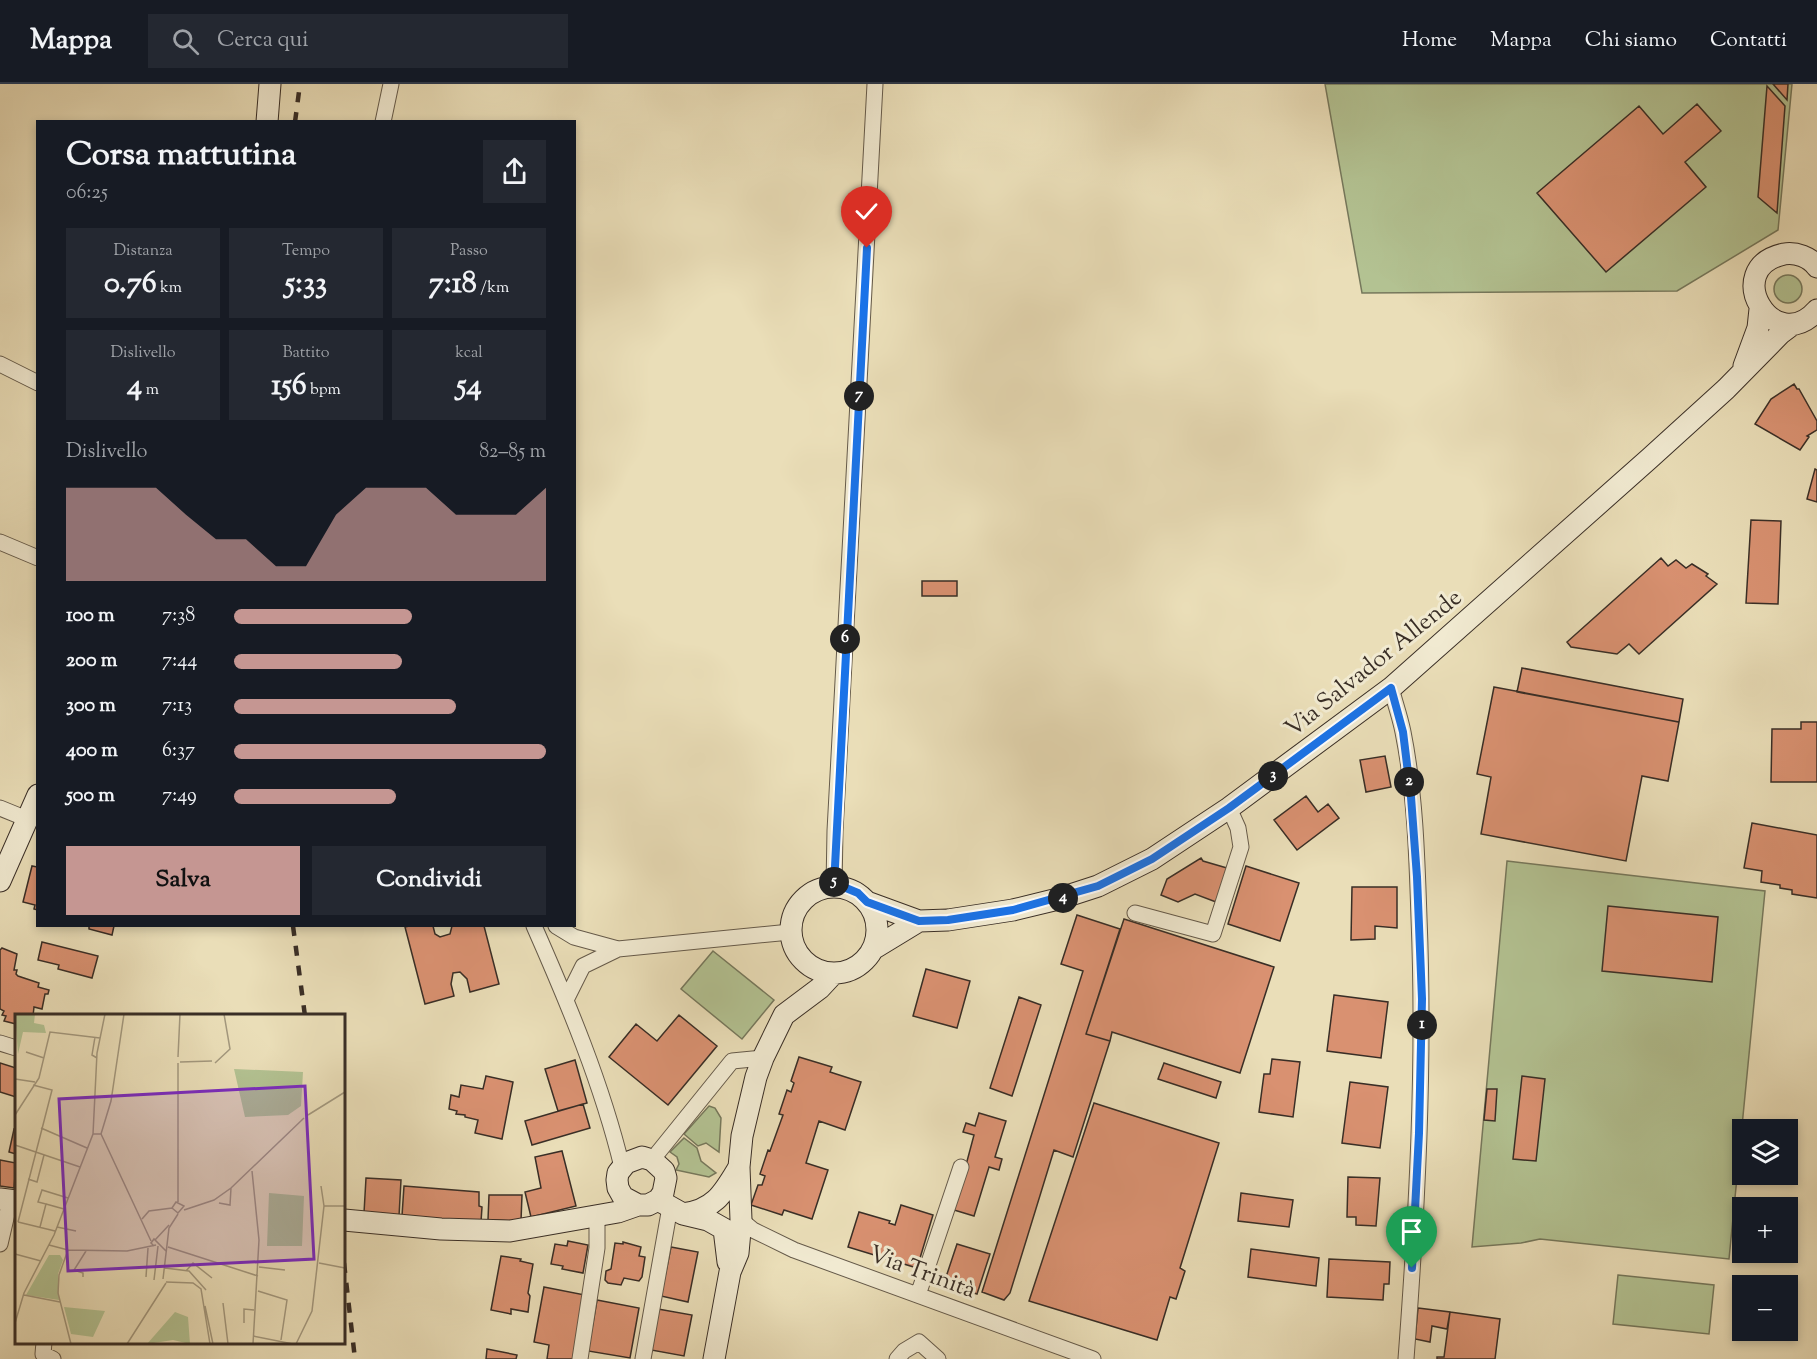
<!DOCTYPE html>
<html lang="it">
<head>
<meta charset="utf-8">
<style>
	:root { --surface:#171b24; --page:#242831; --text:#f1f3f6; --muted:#9ea1a6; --line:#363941; --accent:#c59692 }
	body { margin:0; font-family:"Sorts Mill Goudy",serif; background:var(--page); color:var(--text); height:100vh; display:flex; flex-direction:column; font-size:22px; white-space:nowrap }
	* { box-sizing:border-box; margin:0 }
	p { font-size:20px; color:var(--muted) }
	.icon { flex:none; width:33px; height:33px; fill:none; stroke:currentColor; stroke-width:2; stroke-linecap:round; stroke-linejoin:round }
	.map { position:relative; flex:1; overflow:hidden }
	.details { position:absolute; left:36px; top:36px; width:540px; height:807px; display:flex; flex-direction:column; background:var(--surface); border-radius:0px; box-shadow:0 3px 9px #0003 }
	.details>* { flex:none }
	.fabs { position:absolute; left:1732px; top:1035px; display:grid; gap:12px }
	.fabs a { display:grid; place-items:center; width:66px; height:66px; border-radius:0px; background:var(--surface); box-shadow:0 3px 9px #0003; font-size:30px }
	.pin { position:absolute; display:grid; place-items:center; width:51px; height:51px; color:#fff; margin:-62px -26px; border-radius:50% 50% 50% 0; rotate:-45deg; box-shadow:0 0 6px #0007 }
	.pin .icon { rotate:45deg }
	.km { position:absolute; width:30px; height:30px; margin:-15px; border-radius:50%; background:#222; color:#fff; font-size:16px; line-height:30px; text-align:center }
	.round { display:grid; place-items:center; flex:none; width:63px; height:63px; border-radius:0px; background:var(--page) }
	.overview { display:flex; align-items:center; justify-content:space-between; height:102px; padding:0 30px }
	h1 { font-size:33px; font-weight:800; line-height:45px }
	.figures { display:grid; grid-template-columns:repeat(3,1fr); gap:9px; height:102px; padding:6px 30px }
	.figures div { display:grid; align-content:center; border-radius:0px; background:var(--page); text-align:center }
	.figures b { font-size:30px; font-weight:800 }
	.figures small { font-size:16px; font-weight:400 }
	.figures p { font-size:16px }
	.chart { height:168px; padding:12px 30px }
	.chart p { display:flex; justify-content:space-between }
	.chart svg { width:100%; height:108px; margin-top:6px; fill:var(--accent); opacity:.7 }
	.button { display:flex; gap:12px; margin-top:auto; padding:12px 30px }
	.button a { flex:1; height:69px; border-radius:0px; background:var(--accent); color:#111; font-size:24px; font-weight:800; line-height:69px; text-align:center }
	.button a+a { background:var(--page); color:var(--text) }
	ul { padding:0 30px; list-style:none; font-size:20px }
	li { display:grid; grid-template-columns:96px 72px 1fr; align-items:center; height:45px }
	li i { height:15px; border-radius:8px; background:var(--accent) }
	header { display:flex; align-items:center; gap:36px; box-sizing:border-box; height:84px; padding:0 30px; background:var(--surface); border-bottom:2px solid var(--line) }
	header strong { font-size:28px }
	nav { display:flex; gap:33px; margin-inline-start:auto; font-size:21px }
	.search { width:420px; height:54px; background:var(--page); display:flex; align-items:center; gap:15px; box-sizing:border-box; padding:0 21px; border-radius:0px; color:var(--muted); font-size:22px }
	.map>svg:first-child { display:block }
</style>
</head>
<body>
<header>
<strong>Mappa</strong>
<div class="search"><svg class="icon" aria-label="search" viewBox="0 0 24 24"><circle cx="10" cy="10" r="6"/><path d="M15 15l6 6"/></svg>Cerca qui</div>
<nav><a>Home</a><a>Mappa</a><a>Chi siamo</a><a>Contatti</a></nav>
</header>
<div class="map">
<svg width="1817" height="1275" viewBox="0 0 1817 1275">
	<rect width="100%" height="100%" fill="#eadeb8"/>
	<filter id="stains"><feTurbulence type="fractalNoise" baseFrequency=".00333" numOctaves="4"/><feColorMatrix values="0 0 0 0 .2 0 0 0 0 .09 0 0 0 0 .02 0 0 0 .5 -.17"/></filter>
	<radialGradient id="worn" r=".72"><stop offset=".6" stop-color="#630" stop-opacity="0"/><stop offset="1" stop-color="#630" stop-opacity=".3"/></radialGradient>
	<!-- green -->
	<path fill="#b3c292" stroke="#76785c" stroke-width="1.5" d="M1325 0H1792L1778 146 1677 207 1362 209Z
		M1774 205a14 14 0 1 1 28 0a14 14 0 1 1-28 0Z
		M1507 777 1765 807 1729 1175 1540 1155 1521 1159 1472 1163Z
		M713 867 774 916 742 955 681 905Z
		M709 1022 715 1024 721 1034 719 1068 706 1059 698 1062 684 1050Z
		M684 1054 697 1064 701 1077 716 1089 709 1093 676 1086 679 1080 677 1073 670 1068Z
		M1618 1191 1714 1201 1709 1250 1613 1240Z"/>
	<!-- building -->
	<path fill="#d99171" stroke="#392e26" stroke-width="1.5" d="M1773 0H1788L1787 16Z
		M1767 2 1785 22 1777 129 1758 113Z
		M1697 20 1721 47 1685 78 1706 103 1606 188 1537 109 1639 22 1663 50Z
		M1794 300 1797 305H1799L1817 337V346L1807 352 1809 353 1800 366 1755 340 1771 315Z
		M1815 385 1817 386V418L1807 415Z
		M1751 436 1781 437 1778 520 1746 519Z
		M1661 474 1668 482 1676 476 1686 484 1692 480 1708 490 1706 492 1717 500 1639 570 1629 560 1617 570 1571 563 1567 558Z
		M922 497H957V512H922Z
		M1522 584 1683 615 1679 638 1517 608Z
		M1494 603 1679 638 1668 697 1642 692 1626 777 1481 750 1491 693 1477 690Z
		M1801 638H1817V698H1771L1772 645H1801Z
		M1385 672 1391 703 1366 708 1360 676Z
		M1306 712 1318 728 1328 720 1339 734 1297 766 1274 736Z
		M1752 739 1817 751V814L1792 810V806L1780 804V801L1761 798 1762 787 1744 784Z
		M1201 774 1203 777 1227 784 1216 818 1195 810 1178 818 1161 811 1167 795Z
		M38 781V826L34 825 35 821 23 818 32 782 37 783Z
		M1246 782 1299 799 1280 857 1228 840Z
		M1352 803H1397V844L1375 842V855L1351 856Z
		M1608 822 1718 833 1712 898 1602 887Z
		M1077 831 1120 845 1086 950 1110 957 1073 1073 1054 1066 1010 1209 1004 1216 982 1208 1083 887 1061 880Z
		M1124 835 1274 883 1240 989 1112 948 1110 957 1086 950Z
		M89 842H114L112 851 89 845Z
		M409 842H433L435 850 440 853 450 850 452 842H484L499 900 470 908 467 895 460 888 453 889 451 900 454 912 425 920 405 843Z
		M42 858 98 872 92 894 58 885 59 881 38 876Z
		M2 864 17 870 14 886H17L16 890 18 892 39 899 38 903 49 906 48 910H45L42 925 34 923 33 932H16V940L4 937 6 932 2 931 4 927 0 925V866Z
		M926 885 970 897 957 944 913 932Z
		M1334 911 1388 918 1381 974 1327 967Z
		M1019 913 1041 921 1012 1012 990 1004Z
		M679 931 717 962 668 1021 609 973 636 940 657 957Z
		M799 973 832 983 830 988 861 998 845 1046 819 1037 806 1079 828 1086 812 1135 784 1126 782 1131 751 1121 758 1101H762L765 1092 760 1090 768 1066 770 1067 783 1031 779 1030 787 1006 791 1008 794 999 791 997Z
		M799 973 832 983 830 988 861 998 845 1046 819 1037 806 1079 828 1086 812 1135 784 1126 782 1131 751 1121 758 1101H762L765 1092 760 1090 768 1066 770 1067 783 1031 779 1030 787 1006 791 1008 794 999 791 997Z
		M1272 975 1300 978 1293 1033 1259 1028 1264 990H1270Z
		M575 976 587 1019 558 1027 545 985Z
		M0 979 16 984V1013L0 1008Z
		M1164 979 1221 998 1216 1014 1158 995Z
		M486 992 513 998 502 1055 475 1049 478 1036 465 1033V1031L456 1030 457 1027 449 1025 451 1011 459 1013 461 1001 483 1005Z
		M1522 992 1545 995 1536 1077 1513 1075Z
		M1350 998 1388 1003 1380 1064 1342 1059Z
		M1487 1005H1497L1495 1037 1484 1036Z
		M1094 1019 1219 1059 1180 1184 1185 1187 1176 1215 1170 1213 1157 1256 1029 1217Z
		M583 1020 590 1044 532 1061 525 1037Z
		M979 1029 1006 1037 995 1073 1002 1075 999 1086 989 1083 974 1132 954 1126 974 1051 963 1048 966 1039 975 1042Z
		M14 1045 16 1046V1070L9 1068Z
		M562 1067 576 1122 531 1133 525 1108 541 1104 535 1073Z
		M0 1076 16 1079 14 1104 0 1102Z
		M1348 1093 1380 1094 1376 1142 1356 1141V1133H1347Z
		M366 1094 401 1096 399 1132 364 1129Z
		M404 1102 479 1108V1122L482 1123 481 1138 402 1132Z
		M1241 1109 1293 1116 1289 1143 1238 1137Z
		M489 1111H522L521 1137 488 1136Z
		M901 1121 933 1131 917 1184 848 1163 859 1128 890 1137 889 1139 895 1141Z
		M568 1157 588 1161 583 1189 562 1185 563 1182 551 1180 555 1160 567 1162Z
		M623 1158 641 1163 639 1172 645 1173 642 1193 639 1197 624 1194 621 1201 608 1199 605 1196 606 1187 611 1185 615 1159 623 1160Z
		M957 1160 990 1170 977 1210 950 1201 951 1198 945 1196Z
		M671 1163 698 1168 688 1218 661 1212Z
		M1251 1165 1319 1174 1316 1202 1248 1193Z
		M501 1172 521 1175 520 1177 533 1180 528 1209 530 1212 528 1228 511 1225V1230L491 1226Z
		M1329 1175 1390 1178 1389 1200H1384L1383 1216 1327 1213Z
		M544 1203 585 1211 573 1275H547L549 1261 534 1258Z
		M597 1216 639 1224 630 1274 588 1267Z
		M1418 1224 1450 1228 1447 1245 1432 1242 1430 1258 1415 1255Z
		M658 1225 692 1231 684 1272 651 1266Z
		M1450 1228 1500 1235 1495 1275H1437V1273H1444Z
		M487 1265 517 1271 516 1275H486Z"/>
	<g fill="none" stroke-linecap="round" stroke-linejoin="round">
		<defs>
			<path id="street" d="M383 38 391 0
				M0 280 38 299
				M0 458 38 474
				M1391 604C1395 619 1400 633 1403 648 1415 708 1417 772 1419 834 1425 981 1417 1128 1406 1275
				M0 724 27 735
				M834 803 835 747 875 0
				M1135 829 1213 850 1241 763 1238 744 1229 724
				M534 842C568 919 602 1000 622 1083
				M556 842 574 853 618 865
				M566 916 583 882 618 865 790 848
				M0 959 16 964
				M652 1076 732 977 763 974
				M741 1136 753 1146 794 1166 1093 1275
				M0 1160 10 1117
				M918 1211 961 1083
				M44 1258 43 1270 53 1275
				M580 1275 597 1164V1131
				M643 1275 670 1123
				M897 1275 904 1267 919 1258 938 1275"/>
			<path id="secondary" d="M267 38 270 0
				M1817 183C1810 173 1796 168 1784 170 1719 184 1774 275 1817 226
				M1744 282 1758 244 1760 225
				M0 797 38 711
				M791 846a43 43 0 1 1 86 0a43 43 0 1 1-86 0Z
				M867 818 919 837 948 836 1013 826 1058 815 1098 802 1152 775 1229 724 1391 604 1650 374 1726 305 1781 249 1793 240
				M873 865 919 837
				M0 1115 16 1117
				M658 1116 683 1130 708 1136 724 1145 728 1178
				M683 1130C715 1126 724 1108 739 1083
				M344 1136 441 1145 510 1147 618 1128 638 1121H648L658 1116 663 1109 666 1094 664 1087 652 1076 642 1073 626 1079 618 1089 617 1096 618 1104 623 1113 638 1121
				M714 1275 730 1188 738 1169 741 1136 739 1083 742 1052 756 993 763 974 784 931 820 904 833 890"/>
		</defs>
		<!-- street casing -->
		<use href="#street" stroke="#655a4a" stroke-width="17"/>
		<!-- secondary casing -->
		<use href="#secondary" stroke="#392e26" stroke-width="23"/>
		<!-- street -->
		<use href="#street" stroke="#f1ead1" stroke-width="15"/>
		<!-- secondary -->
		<use href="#secondary" stroke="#f1ead1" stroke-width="21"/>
		<!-- rail -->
		<path stroke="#392e26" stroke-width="4.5" stroke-dasharray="10 10" stroke-linecap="butt" d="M295 38 300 0
			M293 842 305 932
			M344 1179 355 1275"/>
	</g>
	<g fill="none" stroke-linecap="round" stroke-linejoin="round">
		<defs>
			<path id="route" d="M867 164 834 802 846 804 858 809 867 818 919 837 948 836 1013 826 1098 802 1152 775 1229 724 1391 604 1403 648 1411 713 1417 793 1422 915 1419 1049 1412 1184"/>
		</defs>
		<!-- route casing -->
		<use href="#route" stroke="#fff" stroke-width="12"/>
		<!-- route -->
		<use href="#route" stroke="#1a73e8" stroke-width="8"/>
	</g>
	<g text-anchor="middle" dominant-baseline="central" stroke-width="6" stroke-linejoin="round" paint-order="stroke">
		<!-- street labels -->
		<g font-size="24" fill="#392e26" stroke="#f1ead1">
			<text transform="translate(1374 580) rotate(-39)">Via Salvador Allende</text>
			<text transform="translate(922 1189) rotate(20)">Via Trinità</text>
		</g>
	</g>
	<!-- overview -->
	<g transform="translate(15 930)">
		<rect width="330" height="330" fill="#eadeb8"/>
		<path d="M0 0H20L19 9 29 11 31 19 8 18 3 40ZM219 55 288 58 286 92 273 101 230 103ZM254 179 289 182 287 232H252ZM34 241H45L48 246 43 260 44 286 11 281ZM49 293 90 297 78 323 56 320ZM160 298 173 303 175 330 158 326 132 330Z" fill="#b3c292"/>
		<path fill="none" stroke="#a3987e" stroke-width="1.5" d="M80 23 77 41 82 44M11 38 29 44M163 43 165 0M165 48 197 47M163 49V188M200 49 215 35 209 0M0 65 20 68M0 101 24 64 35 18 85 24M293 101 330 78M26 114 72 134M78 120H86L136 227M86 120 96 87 109 0M0 131 65 153M237 157 244 226 238 330M13 165 22 168 29 141M306 172 309 192M204 189 215 191 216 174M31 190 49 195M169 196 199 186 216 174 289 104M127 205 134 197 157 194 161 188 169 192 163 199 157 194M3 208 37 76 18 71M3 208 40 217M25 213 31 190 23 188 27 176 53 184M42 213 61 217M140 226 154 211M34 231 53 236 112 237 141 231M139 232 136 229 139 225 151 237M153 233 243 262M53 236 44 261 43 279 56 330M0 240 26 247M304 249 330 254M244 253 270 256M150 254 174 257 191 276M171 257 178 249 197 264M68 263V259L59 256 71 237M131 263 133 234M148 265 154 214 163 200M139 266 143 232M151 268 178 269 186 275 195 330M243 277 272 286 266 326M9 281 45 288M208 289 213 330M190 292 198 330M0 309 9 279 39 221 78 120 82 39 90 0M229 309V295L239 296M238 322 278 330M112 330 151 269M281 330 297 297 309 192H330"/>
		<path fill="#7b2cbf" fill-opacity="0.15" stroke="#7b2cbf" stroke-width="3" d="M290 72 299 245 53 257 44 85Z"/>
		<rect width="330" height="330" fill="none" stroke="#392e26" stroke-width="3"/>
	</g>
	<rect width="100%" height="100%" filter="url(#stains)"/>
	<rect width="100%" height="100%" fill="url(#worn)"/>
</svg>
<div class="fabs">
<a><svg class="icon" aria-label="layers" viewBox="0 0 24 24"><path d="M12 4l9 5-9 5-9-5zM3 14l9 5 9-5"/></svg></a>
<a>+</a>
<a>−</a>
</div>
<div class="pin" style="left:1412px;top:1184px;background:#1e9e55"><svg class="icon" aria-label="arrive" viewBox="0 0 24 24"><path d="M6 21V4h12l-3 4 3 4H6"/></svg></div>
<div class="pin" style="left:867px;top:164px;background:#d93025"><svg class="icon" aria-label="check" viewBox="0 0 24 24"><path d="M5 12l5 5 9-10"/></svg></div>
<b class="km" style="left:1422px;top:941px">1</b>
<b class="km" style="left:1409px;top:698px">2</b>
<b class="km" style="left:1273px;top:692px">3</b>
<b class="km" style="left:1063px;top:814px">4</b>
<b class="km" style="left:834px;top:798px">5</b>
<b class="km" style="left:845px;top:555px">6</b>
<b class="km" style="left:859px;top:312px">7</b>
<section class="details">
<div class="overview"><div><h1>Corsa mattutina</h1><p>06:25</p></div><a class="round"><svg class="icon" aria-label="share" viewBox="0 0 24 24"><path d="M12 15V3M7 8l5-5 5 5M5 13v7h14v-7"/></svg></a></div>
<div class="figures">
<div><p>Distanza</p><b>0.76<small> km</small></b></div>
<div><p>Tempo</p><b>5:33</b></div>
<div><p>Passo</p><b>7:18<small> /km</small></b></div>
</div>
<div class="figures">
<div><p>Dislivello</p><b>4<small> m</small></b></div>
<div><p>Battito</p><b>156<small> bpm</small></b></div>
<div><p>kcal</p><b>54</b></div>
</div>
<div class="chart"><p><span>Dislivello</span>82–85 m</p>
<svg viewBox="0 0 160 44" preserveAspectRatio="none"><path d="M0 44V6L10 6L20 6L30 6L40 17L50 27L60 27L70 38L80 38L90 17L100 6L110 6L120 6L130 17L140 17L150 17L160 6V44z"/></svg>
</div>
<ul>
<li><b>100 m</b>7:38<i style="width:57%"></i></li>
<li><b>200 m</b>7:44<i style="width:54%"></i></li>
<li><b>300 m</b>7:13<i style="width:71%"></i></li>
<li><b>400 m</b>6:37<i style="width:100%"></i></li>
<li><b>500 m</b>7:49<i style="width:52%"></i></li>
</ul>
<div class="button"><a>Salva</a><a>Condividi</a></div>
</section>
</div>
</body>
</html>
